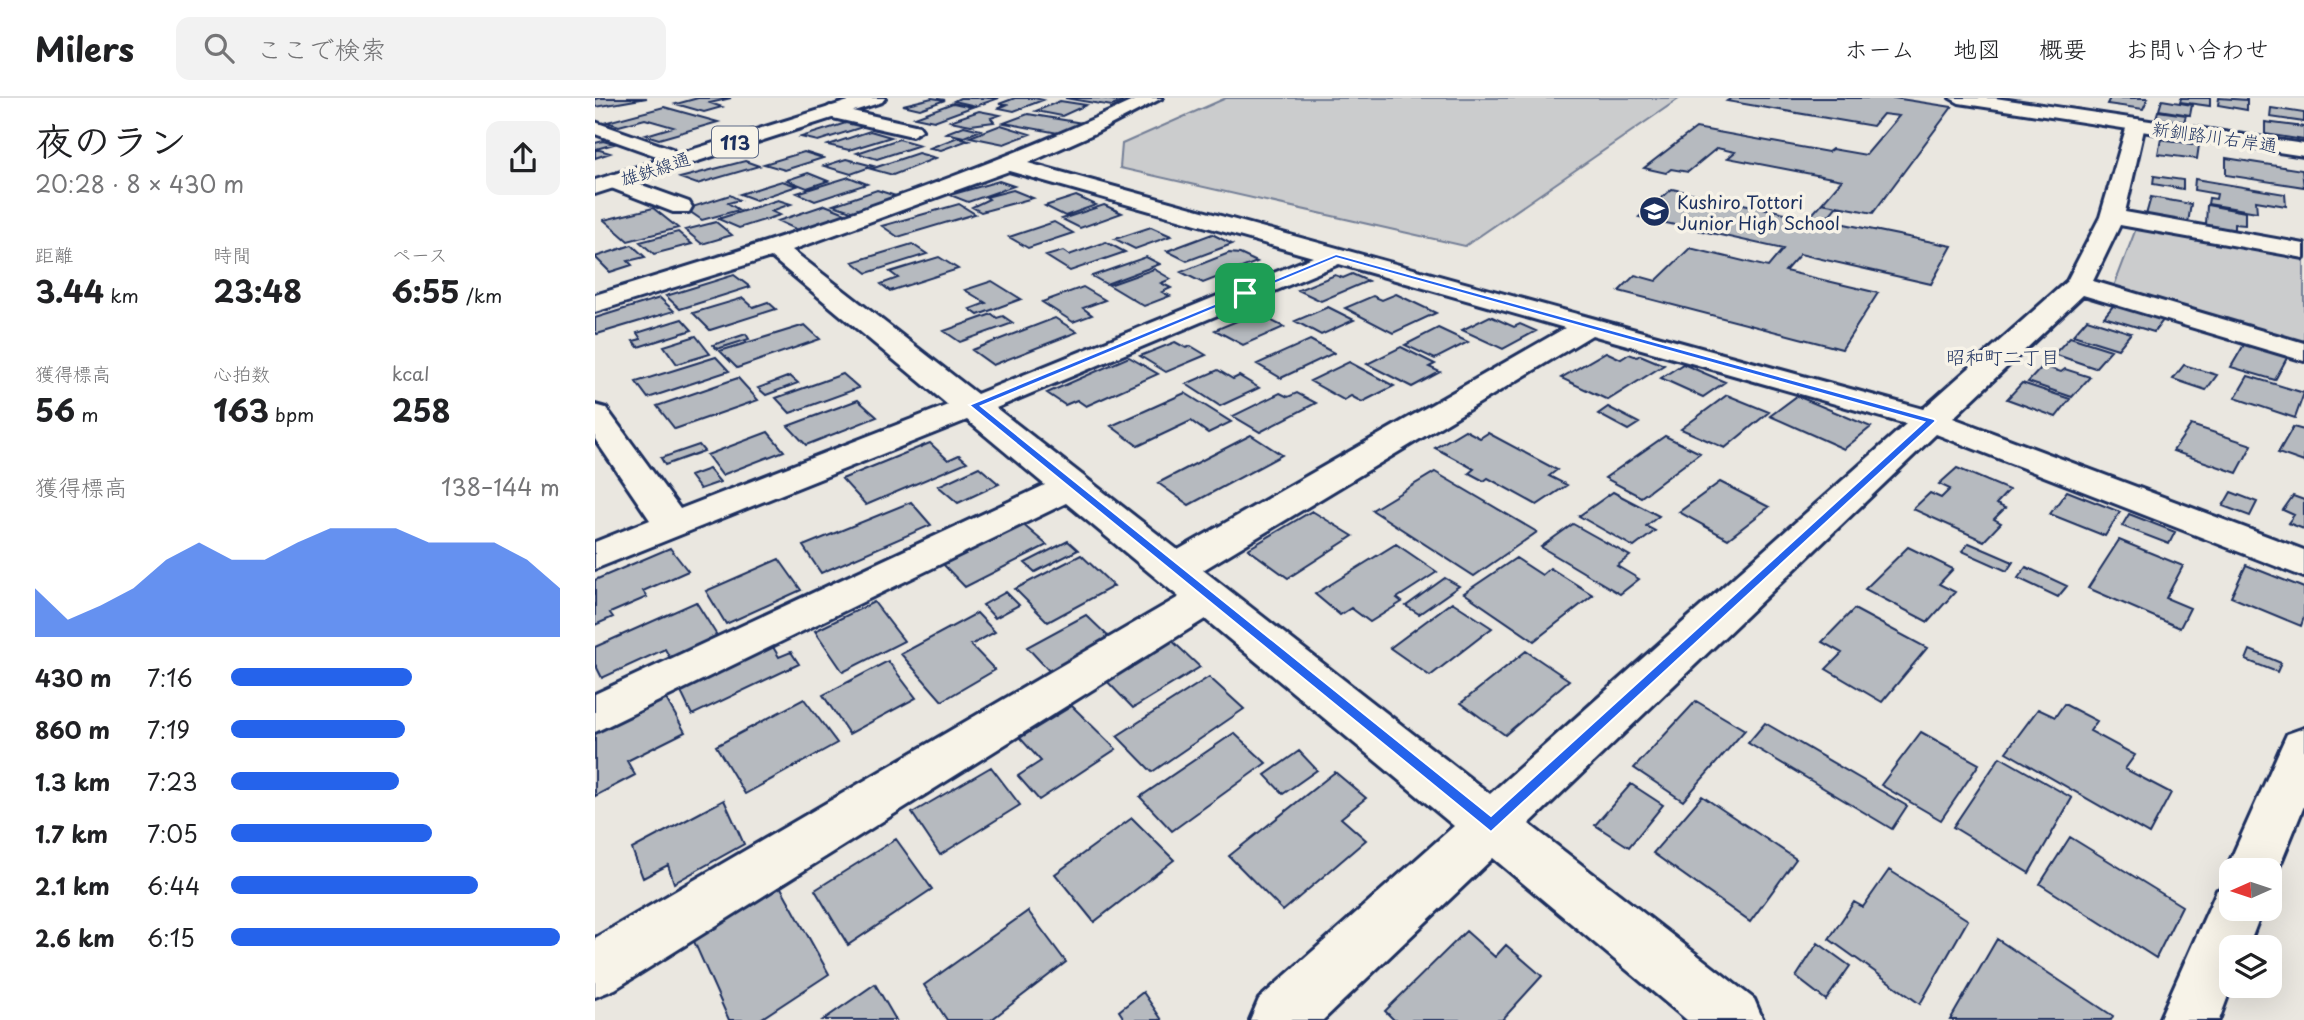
<!DOCTYPE html>
<html lang="ja">
<head>
<meta charset="utf-8">
<style>
	:root { --surface:#fff; --page:#f2f2f2; --text:#202124; --muted:#757577; --line:#e0e0e0; --accent:#2563eb }
	body { margin:0; font-family:"Playpen Sans","Klee One",sans-serif; background:var(--page); color:var(--text); height:100vh; display:flex; flex-direction:column; font-size:26px; white-space:nowrap }
	* { box-sizing:border-box; margin:0 }
	p { font-size:23px; color:var(--muted) }
	.icon { flex:none; width:38px; height:38px; fill:none; stroke:currentColor; stroke-width:2; stroke-linecap:round; stroke-linejoin:round }
	.map { position:relative; flex:1; overflow:hidden }
	.sheet { display:flex; flex-direction:column; background:var(--surface); width:595px }
	.sheet>* { flex:none }
	.needle { width:46px; rotate:267deg }
	.tools { position:absolute; left:1624px; top:760px; display:grid; gap:14px }
	.tools a { display:grid; place-items:center; width:63px; height:63px; border-radius:14px; background:var(--surface); box-shadow:0 7px 28px #0002; font-size:35px }
	.pin { position:absolute; display:grid; place-items:center; width:60px; height:60px; color:#fff; margin:-30px; border-radius:14px; box-shadow:0 4px 10px #0006 }
	.round { display:grid; place-items:center; flex:none; width:74px; height:74px; border-radius:14px; background:var(--page) }
	.summary { display:flex; align-items:center; justify-content:space-between; height:119px; padding:0 35px }
	h1 { font-size:38px; font-weight:700; line-height:52px }
	.stats { display:grid; grid-template-columns:repeat(3,1fr); gap:10px; height:119px; padding:7px 35px }
	.stats div { display:grid; align-content:center }
	.stats b { font-size:30px; font-weight:700 }
	.stats small { font-size:19px; font-weight:400 }
	.stats p { font-size:19px }
	.chart { height:196px; padding:14px 35px }
	.chart p { display:flex; justify-content:space-between }
	.chart svg { width:100%; height:126px; margin-top:7px; fill:var(--accent); opacity:.7 }
	ul { padding:0 35px; list-style:none; font-size:23px }
	li { display:grid; grid-template-columns:112px 84px 1fr; align-items:center; height:52px }
	li i { height:18px; border-radius:9px; background:var(--accent) }
	header { display:flex; align-items:center; gap:42px; box-sizing:border-box; height:98px; padding:0 35px; background:var(--surface); border-bottom:2px solid var(--line) }
	header strong { font-size:33px }
	nav { display:flex; gap:38px; margin-inline-start:auto; font-size:24px }
	.search { width:490px; height:63px; background:var(--page); display:flex; align-items:center; gap:18px; box-sizing:border-box; padding:0 24px; border-radius:14px; color:var(--muted); font-size:26px }
	main { display:flex; flex:1; min-height:0 }
	.map>svg:first-child { display:block }
</style>
</head>
<body>
<header>
<strong>Milers</strong>
<div class="search"><svg class="icon" aria-label="search" viewBox="0 0 24 24"><circle cx="10" cy="10" r="6"/><path d="M15 15l6 6"/></svg>ここで検索</div>
<nav><a>ホーム</a><a>地図</a><a>概要</a><a>お問い合わせ</a></nav>
</header>
<main>
<section class="sheet">
<div class="summary"><div><h1>夜のラン</h1><p>20:28 · 8 × 430 m</p></div><a class="round"><svg class="icon" aria-label="share" viewBox="0 0 24 24"><path d="M12 15V3M7 8l5-5 5 5M5 13v7h14v-7"/></svg></a></div>
<div class="stats">
<div><p>距離</p><b>3.44<small> km</small></b></div>
<div><p>時間</p><b>23:48</b></div>
<div><p>ペース</p><b>6:55<small> /km</small></b></div>
</div>
<div class="stats">
<div><p>獲得標高</p><b>56<small> m</small></b></div>
<div><p>心拍数</p><b>163<small> bpm</small></b></div>
<div><p>kcal</p><b>258</b></div>
</div>
<div class="chart"><p><span>獲得標高</span>138–144 m</p>
<svg viewBox="0 0 160 44" preserveAspectRatio="none"><path d="M0 44V27L10 38L20 33L30 27L40 17L50 11L60 17L70 17L80 11L90 6L100 6L110 6L120 11L130 11L140 11L150 17L160 27V44z"/></svg>
</div>
<ul>
<li><b>430 m</b>7:16<i style="width:55%"></i></li>
<li><b>860 m</b>7:19<i style="width:53%"></i></li>
<li><b>1.3 km</b>7:23<i style="width:51%"></i></li>
<li><b>1.7 km</b>7:05<i style="width:61%"></i></li>
<li><b>2.1 km</b>6:44<i style="width:75%"></i></li>
<li><b>2.6 km</b>6:15<i style="width:100%"></i></li>
</ul>
</section>
<div class="map">
<svg width="1709" height="922" viewBox="0 0 1709 922">
	<rect width="100%" height="100%" fill="#eae7e0"/>
	<filter id="ink" filterUnits="userSpaceOnUse"><feTurbulence type="fractalNoise" baseFrequency=".0143" numOctaves="2"/><feDisplacementMap in="SourceGraphic" scale="14" xChannelSelector="R" yChannelSelector="G"/><feConvolveMatrix kernelMatrix="1 2 1 2 8 2 1 2 1" color-interpolation-filters="sRGB"/></filter>
	<g filter="url(#ink)">
		<!-- green -->
		<path fill="#cbcccd" stroke="#737e96" stroke-width="2" d="M631 0H1085L870 148 525 70 527 46Z
			M1542 128 1709 159V248L1518 191Z"/>
		<!-- building -->
		<path fill="#b6babf" stroke="#1b2f5e" stroke-width="2" d="M5 0H52L0 9V1Z
			M103 0H136L115 5 127 9 109 14 81 6Z
			M337 0 350 2 325 11 308 7Z
			M365 0H404L381 8 359 3Z
			M420 0H439L448 2 419 13 404 10 411 7 404 6Z
			M470 0H507L527 4 517 8Z
			M1137 0H1299L1357 9 1278 115 1227 105 1247 82 1133 60 1140 54 1122 50 1093 74 1076 71 1071 75 1049 70 1101 30 1233 54 1237 51 1271 57 1304 18 1288 16 1278 28 1132 3Z
			M1515 0H1553L1548 11 1512 6Z
			M1586 0H1615V8L1585 4Z
			M1624 0 1652 2V12L1623 7Z
			M1567 2 1597 7 1595 17 1564 12Z
			M465 3 491 7 467 18 441 13Z
			M358 5 377 9 339 23 320 19Z
			M69 9 123 24 64 41 51 37 78 29 50 21 24 28 12 24Z
			M1676 10 1709 15V24L1675 19Z
			M384 13 405 17 396 20 399 24 376 27 355 23Z
			M1563 13 1591 17 1589 24 1561 20Z
			M433 16 487 25 463 35 409 25Z
			M254 24 271 28 223 43 206 39Z
			M1670 24 1709 29V42L1670 36Z
			M406 27 435 36 409 46 375 39Z
			M369 28 386 32 369 39 351 35Z
			M275 33 296 39 254 52 233 47Z
			M363 39 374 42 346 52 335 50Z
			M304 41 325 47 282 61 262 55Z
			M1566 41 1604 47 1602 61 1563 56Z
			M8 43 19 46 1 51 15 55 0 60V45Z
			M209 54 228 60 190 72 169 66Z
			M323 55 341 60 298 77 276 71Z
			M1631 60 1707 72 1709 89 1631 77Z
			M251 61 278 68 256 76 229 68Z
			M150 63 164 68 102 86 85 80Z
			M213 75 233 83 212 90 192 82Z
			M1559 78 1588 82V91L1558 86Z
			M254 79 272 86 220 103 202 95Z
			M1600 81 1690 96 1691 108 1661 103 1662 114 1613 106 1614 100 1621 101 1622 96 1599 92Z
			M187 83 202 88 161 102 145 96Z
			M404 83 419 88 373 104 355 97Z
			M1077 91 1214 120 1227 105 1242 108 1230 122 1357 148 1336 186 1205 156 1190 173 1283 195 1247 251 1024 193 1040 177 1061 183 1095 150 1173 169 1188 151 1044 119Z
			M282 92 307 100 259 114 238 107Z
			M418 92 438 100 386 114 377 109 394 101 391 99Z
			M135 97 144 102 133 105 144 112 107 122 91 111Z
			M481 98 501 107 470 118 450 108Z
			M1556 99 1596 106 1593 125 1551 117Z
			M183 102 196 106 176 113 185 117 144 130 123 121Z
			M364 106 380 116 303 139 287 128Z
			M230 107 253 116 205 133 183 123Z
			M509 107 527 115 485 130 467 121Z
			M1612 107 1650 114V127L1639 126V132L1611 127Z
			M58 110 83 130 33 143 9 122Z
			M121 124 137 137 107 146 90 132Z
			M459 124 478 135 433 150 414 139Z
			M556 129 576 138 540 151 520 141Z
			M83 134 97 146 59 156 45 144Z
			M617 136 637 146 592 163 572 153Z
			M511 144 530 154 475 173 451 158 468 153 474 157Z
			M317 146 332 156 272 175 258 164Z
			M37 147 50 159 33 163 37 167 15 174 0 159Z
			M634 155 645 156 662 164 608 185 586 174Z
			M344 159 363 171 295 193 286 186 303 180 295 174Z
			M551 159 565 166 511 186 497 178Z
			M559 171 576 181 566 185 576 190 567 194 575 198 549 208 514 187Z
			M757 176 773 183 726 203 703 192 740 177 748 180Z
			M139 177 155 189 85 211 71 198Z
			M397 183 426 201 383 217 375 211 391 205 370 192Z
			M488 189 510 202 488 210 497 217 478 224 447 204Z
			M801 196 841 215 798 235 750 210 778 198 787 202Z
			M65 200 79 213 2 236 0 234V220Z
			M148 200 158 209 173 204 181 211 115 232 98 215Z
			M1522 203 1572 217 1559 234 1509 219Z
			M733 209 759 222 726 237 700 223Z
			M661 215 689 229 648 247 620 232Z
			M397 216 402 220 408 218 418 225 365 244 349 233Z
			M895 218 919 229 925 226 941 233 908 251 867 232Z
			M460 220 482 234 398 267 377 252Z
			M87 221 97 232 43 249 38 243 46 241 42 235Z
			M1492 221 1536 235 1523 251 1478 237Z
			M210 227 225 241 142 270 125 253Z
			M843 230 873 244 840 261 810 247Z
			M151 236 154 241 122 251 118 247Z
			M101 238 115 256 82 266 69 248Z
			M1475 239 1516 252 1500 270 1459 256Z
			M715 242 739 255 686 280 662 266Z
			M580 244 591 250 596 248 611 257 571 274 545 258Z
			M1650 245 1693 258 1680 282 1636 269Z
			M806 249 840 266 834 269 845 274 817 289 772 266Z
			M1011 254 1026 261 1034 256 1042 259 1045 257 1069 267 1013 302 966 280Z
			M121 259 134 273 53 300 41 284Z
			M534 259 563 276 491 308 482 302 470 307 452 295Z
			M754 264 799 288 767 304 756 298 749 302 715 283Z
			M1088 266 1130 284 1108 299 1066 280Z
			M1589 267 1622 277 1611 292 1578 281Z
			M1448 268 1466 274 1470 271 1495 279 1477 299 1433 284Z
			M623 272 638 281 644 278 664 290 625 308 591 286Z
			M248 276 264 290 195 315 181 300Z
			M195 278 203 285 171 297 163 290Z
			M1653 278 1709 295 1700 320 1640 300Z
			M143 280 163 302 80 331 62 308Z
			M1427 285 1475 301 1461 319 1412 301Z
			M590 295 636 324 613 335 596 323 543 348 516 328Z
			M685 295 693 299 702 295 721 305 665 334 638 318Z
			M1132 297 1174 314 1130 350 1086 331Z
			M1202 298 1276 329 1249 351 1175 318Z
			M263 302 282 319 211 347 193 328Z
			M1013 309 1044 325 1033 332 1003 316Z
			M1596 327 1657 347 1642 375 1578 353Z
			M1698 329 1709 332V364L1683 355Z
			M870 332 885 340 893 335 962 372 954 378 972 387 942 407 893 380 889 383 874 375 879 371 840 350Z
			M173 334 189 353 127 377 112 357Z
			M656 337 687 357 594 407 563 385Z
			M1070 338 1105 355 1046 399 1010 380Z
			M335 345 353 362 364 357 372 364 271 407 247 381Z
			M104 347 109 353 70 367 66 360Z
			M384 369 404 386 363 405 343 388Z
			M1362 370 1414 392 1401 406 1410 410 1399 421 1406 425 1389 443 1318 411 1335 395 1346 400 1355 391 1344 386Z
			M114 371 125 384 105 391 95 378Z
			M840 374 942 434 879 478 777 412Z
			M1125 384 1174 409 1133 441 1084 414Z
			M1472 393 1525 414 1510 438 1455 416Z
			M1018 394 1064 418 1051 428 1060 433 1039 449 984 418Z
			M1636 394 1662 404 1655 418 1628 408Z
			M1698 398 1709 402V431L1693 425 1699 417 1688 412Z
			M316 404 336 427 226 475 208 448Z
			M717 413 758 438 693 480 653 451Z
			M1534 416 1580 434 1574 446 1527 428Z
			M425 424 452 447 370 489 345 463Z
			M978 426 1035 458 1022 468 1044 481 1025 496 946 449Z
			M1524 442 1588 468 1571 500 1595 510 1585 530 1493 490Z
			M473 443 483 452 440 474 430 465Z
			M1374 445 1418 464 1412 473 1367 453Z
			M801 446 842 474 802 500 807 504 775 524 756 510 745 517 720 496Z
			M1313 449 1358 471 1344 486 1360 494 1333 524 1270 491Z
			M75 450 93 473 48 493 52 499 15 515 18 519 0 527V482Z
			M486 457 519 488 453 524 420 491Z
			M921 460 947 477 955 470 998 497 939 543 869 495Z
			M184 461 206 492 131 526 111 493Z
			M1651 467 1709 490V519L1706 528 1636 499Z
			M1431 469 1472 488 1463 499 1423 480Z
			M850 480 864 488 824 516 811 508Z
			M411 494 424 507 400 520 388 507Z
			M101 504 123 539 76 562 70 551 7 580 0 566V549Z
			M279 504 309 543 248 574 220 533Z
			M857 504 897 530 835 578 795 550Z
			M1259 511 1332 550 1287 604 1231 571 1247 555 1227 544Z
			M382 515 400 534 376 547 400 572 347 603 306 556Z
			M491 517 516 541 456 575 432 549Z
			M570 536 605 569 538 610 504 575Z
			M175 544 184 559 196 554 204 566 97 617 85 592 134 569 131 564Z
			M1655 552 1686 565 1682 574 1651 562Z
			M931 553 974 582 910 637 866 605Z
			M293 563 321 600 254 636 228 597Z
			M614 579 649 611 557 674 522 638Z
			M70 599 90 634 32 663 40 677 0 698V633Z
			M209 601 242 645 150 696 121 648Z
			M1101 603 1150 632 1088 703 1039 670Z
			M1469 606 1502 623 1495 633 1540 657 1530 671 1576 695 1554 736 1411 654 1443 611 1460 619Z
			M477 608 521 651 444 702 423 678 446 663 425 640Z
			M1170 625 1312 708 1297 731 1153 645Z
			M1326 634 1384 666 1346 722 1286 687Z
			M639 635 671 665 577 733 545 699Z
			M704 653 722 672 688 696 670 677Z
			M1405 659 1477 700 1434 775 1358 729Z
			M396 669 425 707 345 757 317 715Z
			M740 674 771 700 746 720 771 742 688 813 634 758Z
			M1036 686 1068 707 1034 749 1000 727Z
			M1107 698 1201 761 1155 824 1058 755Z
			M129 702 149 746 79 785 73 767 48 780 37 751Z
			M537 720 579 762 499 824 460 776Z
			M1475 739 1587 808 1561 860 1445 786Z
			M301 741 337 791 253 847 220 792Z
			M1294 772 1373 822 1325 906 1234 841 1259 804 1268 809Z
			M184 786 234 876 164 922H134L97 839Z
			M433 813 471 864 396 922H352L329 887Z
			M871 833 900 859 911 847 947 878 907 922H799L790 913Z
			M1402 841 1518 918 1516 922H1355Z
			M1223 845 1255 868 1231 902 1201 879Z
			M280 886 301 922H228Z
			M548 894 567 922H530L524 913Z"/>
		<g fill="none" stroke-linecap="round" stroke-linejoin="round">
			<defs>
				<path id="street" d="M544 0H567L498 36 433 65 1328 311 1472 183 1505 119 1532 27 1541 21 1548 23 1550 27 1530 114 1709 146V160L1525 127 1498 183 1709 245V263L1488 197 1358 320 1709 452V479L1341 336 934 726 1159 901 1168 922H1092L898 760 728 922H655L664 901 859 728 610 521 20 891 0 899V840L584 499 471 405 0 634V596L450 387 372 322 0 471V444L55 422 0 341V307L11 310 85 411 353 307 176 159 0 214V197C185 141 369 83 544 0ZM414 73 718 159 382 296 197 152ZM744 166 970 230 583 452 401 310ZM997 237 1311 326 895 696 608 472Z
					M235 8 324 28 327 32 317 38 229 18 226 14Z
					M0 24 77 51 80 55 70 61 0 36Z
					M19 77 94 104 97 109 94 114H78L11 88 8 83Z
					M1709 630V708L1676 789 1675 772H1636V784L1631 772 1686 649 1692 636Z
					M1636 787V810H1668L1653 849H1636L1637 887 1624 922H1564L1622 792Z"/>
				<path id="secondary" d="M1355 0H1400L1709 46V58L1364 5Z"/>
				<path id="primary" d="M263 0H290L287 4 0 96V82Z"/>
			</defs>
			<!-- street casing -->
			<use href="#street" stroke="#1b2f5e" stroke-width="6"/>
			<!-- secondary casing -->
			<use href="#secondary" stroke="#1b2f5e" stroke-width="6"/>
			<!-- primary casing -->
			<use href="#primary" stroke="#1b2f5e" stroke-width="6"/>
			<!-- street -->
			<use href="#street" fill="#f7f3e8" fill-rule="evenodd"/>
			<!-- secondary -->
			<use href="#secondary" fill="#f7f3e8" fill-rule="evenodd"/>
			<!-- primary -->
			<use href="#primary" fill="#f7f3e8" fill-rule="evenodd"/>
		</g>
	</g>
	<!-- route -->
	<path fill="#2563eb" stroke="#fff" stroke-width="2" fill-rule="evenodd" d="M741 156 1339 321 1341 323 896 734 374 307ZM741 160 1329 324 896 718 386 308Z"/>
	<!-- icons -->
	<defs>
		<symbol id="school-disc" viewBox="-11 -11 22 22"><circle r="9.5" fill="#1b2f5e" stroke="#f7f3e8"/><path d="M0-5L7-2L0 1L-7-2ZM-4 1L0 2.5L4 1V4Q0 6-4 4Z" fill="#fff"/></symbol>
	</defs>
	<g fill-rule="evenodd">
		<use href="#school-disc" x="1042" y="96" width="35" height="35"/>
	</g>
	<g text-anchor="middle" dominant-baseline="central" stroke-width="7" stroke-linejoin="round" paint-order="stroke">
		<!-- far-street labels -->
		<g font-size="18" fill="#1b2f5e" stroke="#f7f3e8">
			<text transform="translate(1620 38) rotate(8)">新釧路川右岸通</text>
			<text transform="translate(60 70) rotate(-18)">雄鉄線通</text>
		</g>
		<!-- far-poi labels -->
		<g font-size="18" fill="#1b2f5e" stroke="#f7f3e8" text-anchor="start">
			<text x="1082" y="103">Kushiro Tottori<tspan x="1082" dy="21">Junior High School</tspan></text>
		</g>
		<!-- shield labels -->
		<rect fill="#f7f3e8" stroke="#5d6a87" stroke-width="2" x="117" y="28.5" width="46" height="31" rx="5"/>
		<g font-size="19" font-weight="bold" fill="#1b2f5e">
			<text x="140" y="44">113</text>
		</g>
		<!-- far-neighbourhood labels -->
		<g font-size="19" fill="#1b2f5e" stroke="#f7f3e8">
			<text x="1408" y="258">昭和町二丁目</text>
		</g>
	</g>
</svg>
<div class="tools">
<a><svg class="needle" viewBox="-14 -14 28 28"><path d="M0-13l5 13h-10z" fill="#e53935"/><path d="M0 13l5-13h-10z" fill="#757577"/></svg></a>
<a><svg class="icon" aria-label="layers" viewBox="0 0 24 24"><path d="M12 4l9 5-9 5-9-5zM3 14l9 5 9-5"/></svg></a>
</div>
<div class="pin" style="left:650px;top:195px;background:#1e9e55"><svg class="icon" aria-label="arrive" viewBox="0 0 24 24"><path d="M6 21V4h12l-3 4 3 4H6"/></svg></div>
</div>
</main>
</body>
</html>
